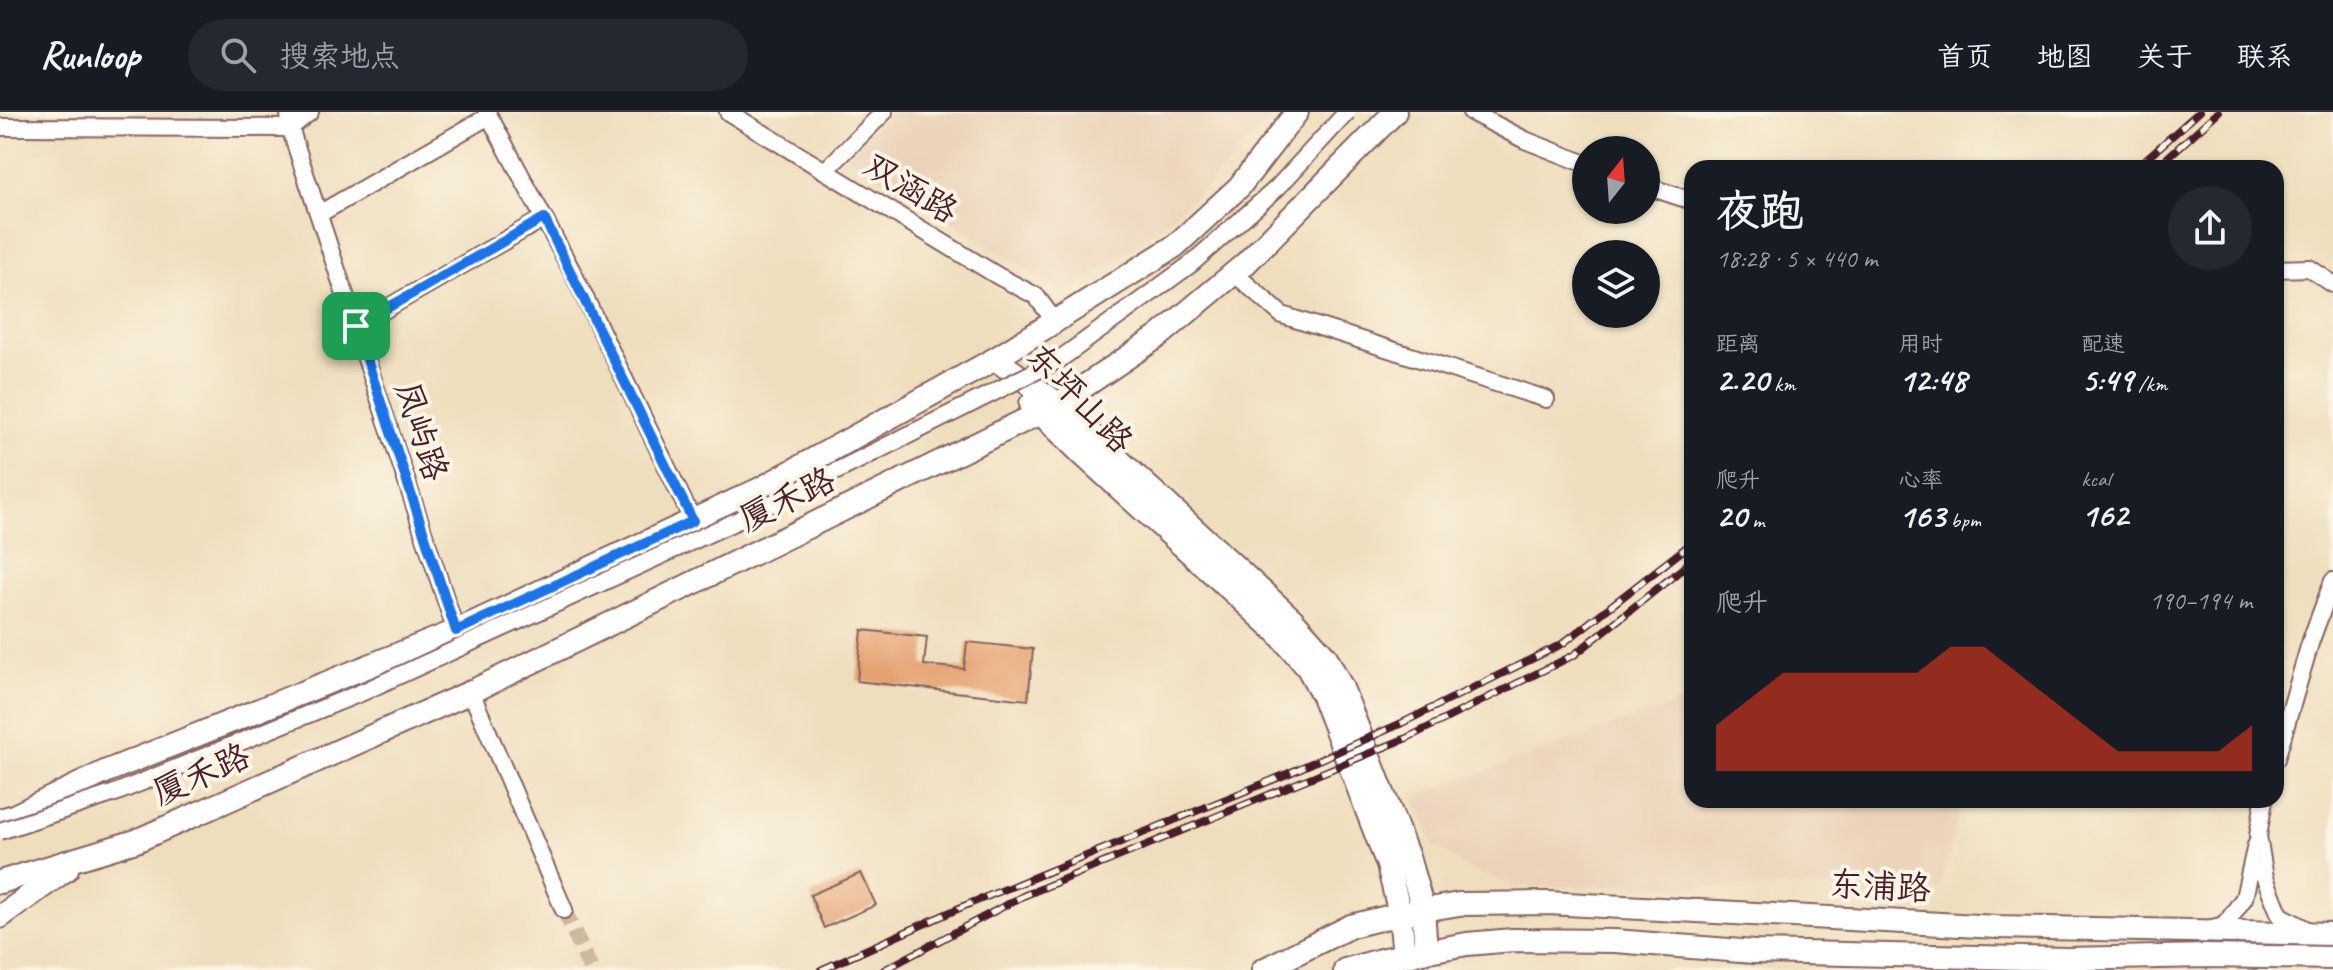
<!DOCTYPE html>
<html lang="zh">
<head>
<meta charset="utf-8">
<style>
	:root { --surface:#171b24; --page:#242831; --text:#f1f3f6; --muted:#9ea1a6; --line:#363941; --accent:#c8321e }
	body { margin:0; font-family:Caveat,"LXGW WenKai TC",sans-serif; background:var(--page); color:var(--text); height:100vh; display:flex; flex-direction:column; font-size:30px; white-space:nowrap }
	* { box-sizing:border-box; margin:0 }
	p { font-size:26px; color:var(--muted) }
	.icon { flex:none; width:44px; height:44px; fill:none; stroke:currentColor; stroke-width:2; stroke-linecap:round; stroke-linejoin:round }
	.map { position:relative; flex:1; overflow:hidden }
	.drawer { position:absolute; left:1684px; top:48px; width:600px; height:648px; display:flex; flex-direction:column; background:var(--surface); border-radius:24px; box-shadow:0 2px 6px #0004 }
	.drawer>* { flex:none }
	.needle { width:52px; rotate:17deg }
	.fabs { position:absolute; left:1572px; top:24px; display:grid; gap:16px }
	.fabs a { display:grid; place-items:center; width:88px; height:88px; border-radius:50%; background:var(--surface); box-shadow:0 2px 6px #0004; font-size:40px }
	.pin { position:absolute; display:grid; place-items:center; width:68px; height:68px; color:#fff; margin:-34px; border-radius:16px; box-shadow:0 4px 12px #0006 }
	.round { display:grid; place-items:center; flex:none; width:84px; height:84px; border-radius:42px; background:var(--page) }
	.headline { display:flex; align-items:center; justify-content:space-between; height:136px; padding:0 32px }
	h1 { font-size:44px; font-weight:800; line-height:60px }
	.metrics { display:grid; grid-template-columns:repeat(3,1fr); gap:12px; height:136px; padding:8px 32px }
	.metrics div { display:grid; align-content:center }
	.metrics b { font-size:34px; font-weight:800 }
	.metrics small { font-size:22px; font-weight:400 }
	.metrics p { font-size:22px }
	.chart { height:224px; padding:16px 32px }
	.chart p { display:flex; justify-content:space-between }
	.chart svg { width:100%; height:144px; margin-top:8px; fill:var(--accent); opacity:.7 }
	header { display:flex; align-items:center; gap:48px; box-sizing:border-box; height:112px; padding:0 40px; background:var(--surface); border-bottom:2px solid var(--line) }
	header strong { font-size:38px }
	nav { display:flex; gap:44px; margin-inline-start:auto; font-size:28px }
	.search { width:560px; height:72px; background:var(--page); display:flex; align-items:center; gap:20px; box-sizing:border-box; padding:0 28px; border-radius:44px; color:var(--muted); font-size:30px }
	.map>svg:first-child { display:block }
</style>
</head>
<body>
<header>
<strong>Runloop</strong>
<div class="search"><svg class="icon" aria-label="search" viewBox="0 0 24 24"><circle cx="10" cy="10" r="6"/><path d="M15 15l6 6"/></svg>搜索地点</div>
<nav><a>首页</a><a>地图</a><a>关于</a><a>联系</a></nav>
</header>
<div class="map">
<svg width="2333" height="858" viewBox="0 0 2333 858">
	<rect width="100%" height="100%" fill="#fcf5e5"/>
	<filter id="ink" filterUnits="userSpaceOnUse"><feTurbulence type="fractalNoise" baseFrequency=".0125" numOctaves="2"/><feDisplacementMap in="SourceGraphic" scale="16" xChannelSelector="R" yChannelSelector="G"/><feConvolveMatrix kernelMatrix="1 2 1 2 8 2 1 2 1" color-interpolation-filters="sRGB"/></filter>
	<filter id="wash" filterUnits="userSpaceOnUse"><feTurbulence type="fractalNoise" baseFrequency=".006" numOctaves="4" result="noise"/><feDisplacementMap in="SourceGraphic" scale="32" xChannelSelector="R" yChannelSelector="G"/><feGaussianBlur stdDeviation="1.8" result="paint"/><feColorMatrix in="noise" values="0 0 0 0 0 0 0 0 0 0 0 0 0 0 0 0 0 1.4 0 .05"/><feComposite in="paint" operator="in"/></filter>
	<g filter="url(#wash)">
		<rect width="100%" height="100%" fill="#efdebd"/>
		<!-- built -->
		<path fill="#ebd2b8" d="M891 0H1277L1201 80 1136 134 1065 181 846 44Z
			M1692 586V688H1962L1940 776 1518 774 1470 758 1434 733 1415 684Z"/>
		<g id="blocks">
			<!-- building -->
			<path fill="#e5a16f" d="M862 518 927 525 924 553 964 557 967 530 1033 537 1028 588 857 569Z
				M861 761 876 793 824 816 810 783Z"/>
		</g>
	</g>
	<g filter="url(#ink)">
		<use href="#blocks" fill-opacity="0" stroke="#84625e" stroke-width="2"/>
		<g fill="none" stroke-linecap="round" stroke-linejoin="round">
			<!-- minor-tunnel -->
			<path stroke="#ceb8a0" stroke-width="16" stroke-dasharray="16 8" stroke-linecap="butt" d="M564 798 591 858"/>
			<defs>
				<path id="minor" d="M289 0 290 16 456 519
					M487 0 573 161 693 409
					M728 0 998 164 1036 184 1056 211
					M1471 0 1525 28 1586 52
					M0 15 290 16 310 0
					M825 59 884 0
					M1646 74 1692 89
					M319 102 489 4
					M2276 157 2309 156 2333 172
					M1234 161 1282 203 1546 287
					M356 214 544 106
					M471 580 564 798
					M2276 647 2311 528 2333 469
					M2264 688 2258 724 2265 766 2280 803 2311 820
					M2208 817 2225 813 2244 786 2256 733"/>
				<path id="major" d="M995 247 1058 292 1292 507 1326 545 1342 576 1408 745 1423 797 1426 839
					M1031 292 1083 343 1278 521 1308 556 1323 584 1388 753 1400 802 1404 844
					M0 708 14 704 107 659 456 519 760 377 995 247 1175 134 1239 75 1297 0
					M0 770 136 729 471 580 1058 292 1159 224 1245 152 1395 0
					M0 805 67 757
					M1263 858 1351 814 1400 802 1459 792 1548 791 1997 815 2333 822
					M1345 858 1384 847 1467 832 1513 828 1615 829 1754 840 2067 847 2206 844 2333 846"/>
			</defs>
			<!-- minor casing -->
			<use href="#minor" stroke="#84625e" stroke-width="20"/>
			<!-- major casing -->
			<use href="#major" stroke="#84625e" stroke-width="26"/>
			<!-- minor -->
			<use href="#minor" stroke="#fff" stroke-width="16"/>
			<!-- major -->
			<use href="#major" stroke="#fff" stroke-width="22"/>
			<defs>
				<path id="rail" d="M2136 56 2199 0
					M2156 56 2218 0
					M821 858 964 794 1287 662 1402 611 1562 532 1692 431
					M884 858 1023 784 1409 625 1574 543 1692 449"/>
			</defs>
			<!-- rail casing -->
			<use href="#rail" stroke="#4a1f2b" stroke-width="8"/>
			<!-- rail -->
			<use href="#rail" stroke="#fcf5e5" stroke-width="5" stroke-dasharray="15" stroke-linecap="butt"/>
			<defs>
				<path id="minor-bridge" d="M0 719 115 681 365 579 745 405 1060 247 1191 152 1277 76 1347 0"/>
			</defs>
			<!-- minor-bridge casing -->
			<use href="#minor-bridge" stroke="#84625e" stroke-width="20" stroke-linecap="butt"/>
			<!-- minor-bridge -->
			<use href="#minor-bridge" stroke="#fff" stroke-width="16"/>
		</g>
	</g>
	<g fill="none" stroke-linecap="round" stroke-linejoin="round" filter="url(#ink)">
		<defs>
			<path id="route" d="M544 106 693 409 456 519 356 214Z"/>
		</defs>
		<!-- route casing -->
		<use href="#route" stroke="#fff" stroke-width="16"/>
		<!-- route -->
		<use href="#route" stroke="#1a73e8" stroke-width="10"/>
	</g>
	<g text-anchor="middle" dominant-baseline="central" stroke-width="8" stroke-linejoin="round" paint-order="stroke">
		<!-- street labels -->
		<g font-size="34" fill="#4a1f2b" stroke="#fcf5e5">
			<text transform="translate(911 76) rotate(31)">双涵路</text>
			<text transform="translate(1080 286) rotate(46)">东坪山路</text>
			<text transform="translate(422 319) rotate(72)">凤屿路</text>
			<text transform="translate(787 387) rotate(-26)">厦禾路</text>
			<text transform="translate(201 662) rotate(-24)">厦禾路</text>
			<text transform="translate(1880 774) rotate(3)">东浦路</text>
		</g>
	</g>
</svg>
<div class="fabs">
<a><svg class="needle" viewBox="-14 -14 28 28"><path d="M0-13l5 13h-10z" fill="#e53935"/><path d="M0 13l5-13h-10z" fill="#9ea1a6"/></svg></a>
<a><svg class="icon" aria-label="layers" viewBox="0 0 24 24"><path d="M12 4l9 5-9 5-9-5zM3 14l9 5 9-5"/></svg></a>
</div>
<div class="pin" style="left:356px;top:214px;background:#1e9e55"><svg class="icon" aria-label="arrive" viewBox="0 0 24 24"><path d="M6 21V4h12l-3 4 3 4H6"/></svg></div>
<section class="drawer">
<div class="headline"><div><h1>夜跑</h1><p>18:28 · 5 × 440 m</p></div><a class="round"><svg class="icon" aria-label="share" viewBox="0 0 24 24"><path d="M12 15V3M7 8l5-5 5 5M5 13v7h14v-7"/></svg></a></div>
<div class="metrics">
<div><p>距离</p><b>2.20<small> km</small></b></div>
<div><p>用时</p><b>12:48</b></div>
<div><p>配速</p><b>5:49<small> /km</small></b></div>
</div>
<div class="metrics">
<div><p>爬升</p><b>20<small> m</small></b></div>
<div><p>心率</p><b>163<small> bpm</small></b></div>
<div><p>kcal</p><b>162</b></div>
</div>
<div class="chart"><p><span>爬升</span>190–194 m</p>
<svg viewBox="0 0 160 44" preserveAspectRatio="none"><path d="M0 44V30L10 22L20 14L30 14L40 14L50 14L60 14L70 6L80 6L90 14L100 22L110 30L120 38L130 38L140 38L150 38L160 30V44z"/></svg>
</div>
</section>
</div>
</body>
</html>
